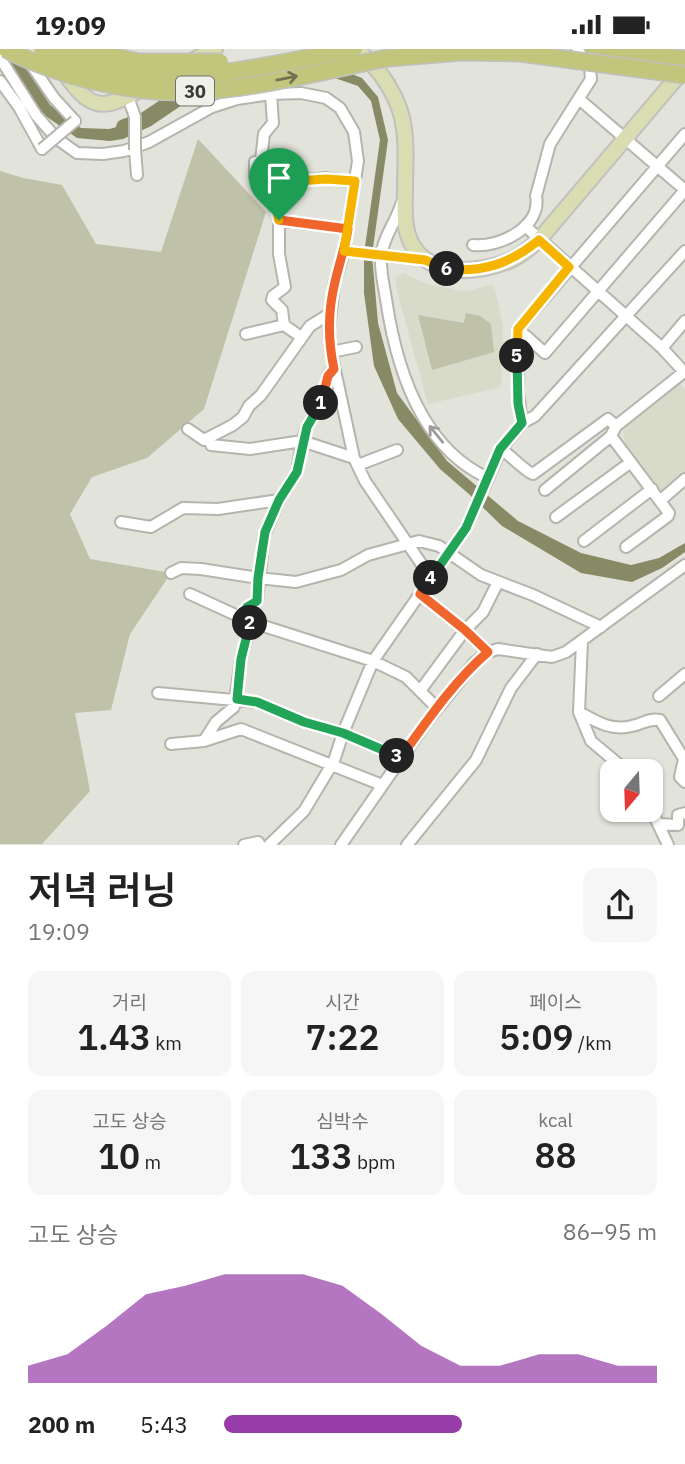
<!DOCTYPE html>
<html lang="ko">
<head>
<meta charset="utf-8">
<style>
	:root { --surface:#fff; --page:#f6f6f6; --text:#222; --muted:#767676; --accent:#973da8 }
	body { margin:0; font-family:"IBM Plex Sans","Noto Sans KR",sans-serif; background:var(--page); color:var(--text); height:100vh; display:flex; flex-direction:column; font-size:26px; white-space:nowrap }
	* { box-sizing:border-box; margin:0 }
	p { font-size:23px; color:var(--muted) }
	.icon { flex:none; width:38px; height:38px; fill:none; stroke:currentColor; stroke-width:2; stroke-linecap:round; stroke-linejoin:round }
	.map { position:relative; height:796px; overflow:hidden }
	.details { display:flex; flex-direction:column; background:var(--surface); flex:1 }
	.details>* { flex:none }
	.needle { width:46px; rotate:199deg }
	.tools { position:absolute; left:600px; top:710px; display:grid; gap:14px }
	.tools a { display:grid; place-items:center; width:63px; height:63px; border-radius:14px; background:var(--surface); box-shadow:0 2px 5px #0004; font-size:35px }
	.pin { position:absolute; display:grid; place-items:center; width:60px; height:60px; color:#fff; margin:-72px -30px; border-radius:50% 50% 50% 0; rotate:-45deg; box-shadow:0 0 7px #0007 }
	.pin .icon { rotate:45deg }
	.km { position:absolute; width:35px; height:35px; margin:-18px; border-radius:50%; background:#222; color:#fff; font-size:19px; line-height:35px; text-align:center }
	.round { display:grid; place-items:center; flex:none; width:74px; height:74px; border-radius:14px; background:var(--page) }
	.headline { display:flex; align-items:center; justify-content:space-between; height:119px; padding:0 28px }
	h1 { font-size:38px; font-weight:600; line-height:52px }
	.figures { display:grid; grid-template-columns:repeat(3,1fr); gap:10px; height:119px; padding:7px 28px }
	.figures div { display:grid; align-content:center; border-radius:14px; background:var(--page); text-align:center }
	.figures b { font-size:35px; font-weight:600 }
	.figures small { font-size:19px; font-weight:400 }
	.figures p { font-size:19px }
	.chart { height:196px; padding:14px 28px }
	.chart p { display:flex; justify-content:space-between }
	.chart svg { width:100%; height:126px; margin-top:7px; fill:var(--accent); opacity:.7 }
	ul { padding:0 28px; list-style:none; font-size:23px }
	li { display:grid; grid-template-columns:112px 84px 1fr; align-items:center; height:52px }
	li i { height:18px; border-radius:9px; background:var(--accent) }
	.status { display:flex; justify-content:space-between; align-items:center; height:49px; padding:0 35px; background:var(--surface); direction:ltr }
	.status svg { height:19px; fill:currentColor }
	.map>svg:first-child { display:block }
</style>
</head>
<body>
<div class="status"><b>19:09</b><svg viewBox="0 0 49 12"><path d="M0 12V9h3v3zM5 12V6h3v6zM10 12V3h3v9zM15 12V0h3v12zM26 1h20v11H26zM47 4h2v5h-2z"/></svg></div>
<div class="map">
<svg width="685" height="796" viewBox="0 0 685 796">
	<rect width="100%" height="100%" fill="#e2e3da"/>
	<!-- built -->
	<path fill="#d8daca" d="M403 224 427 235 456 241 468 242 488 236 494 237 503 277 501 338 428 355 397 242 395 228Z
		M679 333 685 341V428L660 448 626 401 622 375Z"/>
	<!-- green -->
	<path fill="#bfc1a8" d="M198 90 266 163 204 360 147 409 92 428 70 465 90 510 171 524 130 585 111 661 75 664 90 742 42 795H0V122L23 129 62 136 96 195 161 203Z
		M466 264 480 267 491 275 494 303 432 321 418 266 464 274Z"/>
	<!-- water -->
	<path fill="#878a64" d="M3 0H14L50 56 81 79 109 80 145 71 197 36 259 22 334 18 362 29 378 48 388 91 372 206 378 274 397 344 447 412 518 472 581 504 631 516 659 509 685 494V503L662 519 632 533 581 524 502 477 470 446 440 420 398 370 374 317 364 244V205L380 91 371 52 358 37 329 27 198 45 151 77 123 90 110 92 77 89 40 63Z"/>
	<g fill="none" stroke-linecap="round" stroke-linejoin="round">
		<!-- river -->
		<path stroke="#878a64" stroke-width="16" d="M124 78 145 71 197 36 229 29"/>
		<defs>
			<path id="minor" d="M0 9 36 66 56 89 77 104 103 105 124 102 149 93 212 58 237 50 271 45 301 44 326 49 340 59 354 83 358 112 344 202 334 236 329 281 331 303 354 409 365 432 431 529
				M28 11 54 49 75 72
				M0 32 19 58 42 100
				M271 45 273 74 264 85 261 111 255 113V128L263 145 298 132 325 129 355 133
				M128 48 135 68
				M579 50 685 141
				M135 101 137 126
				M272 143 279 171V205L285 238 273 247 272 251 282 261 284 276 301 288
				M402 153C397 171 382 190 381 208 380 221 384 237 386 250 396 318 420 398 488 429
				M279 171 347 180
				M525 177 662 299 685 324
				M473 196C499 199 542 178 536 147L550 95 591 30 590 19 577 0
				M344 202 425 211
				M518 280 545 304 685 141
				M246 285 284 276
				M662 299 685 272
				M331 303 356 298
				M522 374 518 343V280L685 85
				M188 380 204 391 233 376 243 368 249 357 261 346 310 277 331 264
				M211 396 250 400 302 392 354 409
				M501 400C510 406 526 423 533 425L608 370 616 377
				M358 416 397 401
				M545 441 611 387
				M661 451 685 430
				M556 468 631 413
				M121 473 151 478 183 459 218 460 279 451
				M584 492 652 440
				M626 498 668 467 669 464 611 387 616 377 684 323
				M171 524 181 519 201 520 258 529 296 533 341 521 368 506 419 492 439 497 481 526 533 546 601 578
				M190 545 251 573 373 612 406 628 437 659
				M420 545 465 581 488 603
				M241 568 247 558 257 552 264 487 279 451 297 423 302 392 307 378 324 347 328 326 334 320
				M582 592 579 663 591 692 628 723
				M420 642 465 581 483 563 498 533
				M158 644 257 653 304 673 343 684 400 708
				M659 647 685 625
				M579 663C597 673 611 682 632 677 643 675 648 669 660 671L684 710 680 728 685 733
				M204 692 216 673 234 658 241 610 251 573
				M171 695 204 692 241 680 382 736
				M651 760 668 796
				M658 775 678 776V766L685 764
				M244 796 258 793 260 796
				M269 796 304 762 334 712 343 684 373 612 466 479 501 400 522 374 535 367 685 202
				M341 796 428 671 475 613 488 603 498 600 552 608 566 603 685 516
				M407 796 476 711 511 639 537 605"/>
			<path id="major" d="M355 0C379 17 401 50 404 80 407 99 405 119 405 138 405 154 403 171 408 186 422 230 479 226 513 210 523 205 531 198 539 191L684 20
				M188 14 215 0
				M61 19C90 61 100 65 146 37"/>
			<path id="highway" d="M593 0 685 10
				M388 9 462 3"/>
		</defs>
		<!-- minor casing -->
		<use href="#minor" stroke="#b5b5ad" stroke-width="14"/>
		<!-- major casing -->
		<use href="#major" stroke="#c0c0bf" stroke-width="18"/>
		<!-- highway casing -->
		<use href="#highway" stroke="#c0c0bf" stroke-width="19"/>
		<!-- minor -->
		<use href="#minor" stroke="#fff" stroke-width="10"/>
		<!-- major -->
		<use href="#major" stroke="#daddb1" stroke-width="14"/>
		<!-- highway -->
		<use href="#highway" stroke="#c2c67d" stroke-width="16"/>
		<defs>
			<path id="minor-bridge" d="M42 100 75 72
				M135 101V68"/>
			<path id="highway-bridge" d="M6 0C25 11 49 19 70 26 94 33 119 38 144 41 222 50 311 24 388 9
				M42 0C73 12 106 22 140 26 207 33 288 12 354 0
				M75 0 140 13H220
				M462 3 520 4 685 26"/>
		</defs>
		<!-- minor-bridge casing -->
		<use href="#minor-bridge" stroke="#b5b5ad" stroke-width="14" stroke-linecap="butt"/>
		<!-- highway-bridge casing -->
		<use href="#highway-bridge" stroke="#c0c0bf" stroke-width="19" stroke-linecap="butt"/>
		<!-- minor-bridge -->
		<use href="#minor-bridge" stroke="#fff" stroke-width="10"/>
		<!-- highway-bridge -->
		<use href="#highway-bridge" stroke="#c2c67d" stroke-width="16"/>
	</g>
	<!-- one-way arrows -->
	<defs><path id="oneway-shaft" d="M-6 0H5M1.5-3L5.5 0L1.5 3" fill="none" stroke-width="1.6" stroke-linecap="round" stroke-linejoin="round" transform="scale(1.75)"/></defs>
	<use stroke="#707252" href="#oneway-shaft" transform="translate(287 29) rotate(-11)"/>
	<use stroke="#9c9c9a" href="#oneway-shaft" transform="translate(436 385) rotate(-129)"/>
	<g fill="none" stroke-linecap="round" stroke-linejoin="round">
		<defs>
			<path id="split-1" d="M279 171 348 180C345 199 339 215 335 233 328 261 328 292 334 320L328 327 321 354"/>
			<path id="split-2" d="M250 574 240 568 247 558 257 552 258 529 265 483 279 451 297 423 307 378 321 354"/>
			<path id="split-3" d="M250 574 241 610 237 650 257 653 304 673 343 684 397 707"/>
			<path id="split-4" d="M397 707 401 708C427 672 454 632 488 603L465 581 420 545 431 529"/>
			<path id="split-5" d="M431 529 466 479 500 400 522 374 518 355 517 307"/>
			<path id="split-6" d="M447 220C483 224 511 214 539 191L569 218 518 280 517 307"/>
			<path id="split-7" d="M279 171 272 143 298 132 326 130 355 132 344 202 425 211 447 220"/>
		</defs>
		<!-- split-1 casing -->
		<use href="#split-1" stroke="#fff" stroke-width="14"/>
		<!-- split-2 casing -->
		<use href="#split-2" stroke="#fff" stroke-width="14"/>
		<!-- split-3 casing -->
		<use href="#split-3" stroke="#fff" stroke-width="14"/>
		<!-- split-4 casing -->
		<use href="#split-4" stroke="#fff" stroke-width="14"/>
		<!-- split-5 casing -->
		<use href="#split-5" stroke="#fff" stroke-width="14"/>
		<!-- split-6 casing -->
		<use href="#split-6" stroke="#fff" stroke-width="14"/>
		<!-- split-7 casing -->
		<use href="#split-7" stroke="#fff" stroke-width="14"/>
		<!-- split-1 -->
		<use href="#split-1" stroke="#f0652b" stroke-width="9"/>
		<!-- split-2 -->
		<use href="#split-2" stroke="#22a559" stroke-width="9"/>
		<!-- split-3 -->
		<use href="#split-3" stroke="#22a559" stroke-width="9"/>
		<!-- split-4 -->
		<use href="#split-4" stroke="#f0652b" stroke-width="9"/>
		<!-- split-5 -->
		<use href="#split-5" stroke="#22a559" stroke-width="9"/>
		<!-- split-6 -->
		<use href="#split-6" stroke="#f5b400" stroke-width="9"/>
		<!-- split-7 -->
		<use href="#split-7" stroke="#f5b400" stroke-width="9"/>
	</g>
	<g text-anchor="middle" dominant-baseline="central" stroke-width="6" stroke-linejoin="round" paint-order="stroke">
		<!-- shield labels -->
		<rect fill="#eff0e8" stroke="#70716b" stroke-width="2" x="176" y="27.5" width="38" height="29" rx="5"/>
		<g font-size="18" font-weight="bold" fill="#393a36">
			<text x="195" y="42">30</text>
		</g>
	</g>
</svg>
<div class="tools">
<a><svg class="needle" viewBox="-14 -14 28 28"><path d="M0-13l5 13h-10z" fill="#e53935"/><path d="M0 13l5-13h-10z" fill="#767676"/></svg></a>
</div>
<div class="pin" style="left:279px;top:171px;background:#1e9e55"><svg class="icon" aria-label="arrive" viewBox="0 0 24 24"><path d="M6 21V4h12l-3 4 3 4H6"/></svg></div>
<b class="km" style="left:321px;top:354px">1</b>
<b class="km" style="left:250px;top:574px">2</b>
<b class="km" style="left:397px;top:707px">3</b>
<b class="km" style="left:431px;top:529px">4</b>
<b class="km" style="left:517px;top:307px">5</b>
<b class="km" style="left:447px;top:220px">6</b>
</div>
<section class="details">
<div class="headline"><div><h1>저녁 러닝</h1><p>19:09</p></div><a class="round"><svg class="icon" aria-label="share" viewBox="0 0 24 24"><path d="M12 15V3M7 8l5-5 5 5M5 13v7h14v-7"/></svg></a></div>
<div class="figures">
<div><p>거리</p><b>1.43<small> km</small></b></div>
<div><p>시간</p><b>7:22</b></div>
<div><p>페이스</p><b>5:09<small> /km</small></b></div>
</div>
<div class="figures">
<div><p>고도 상승</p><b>10<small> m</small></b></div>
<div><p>심박수</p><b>133<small> bpm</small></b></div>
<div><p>kcal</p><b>88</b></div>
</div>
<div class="chart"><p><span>고도 상승</span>86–95 m</p>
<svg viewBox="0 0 160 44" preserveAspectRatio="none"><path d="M0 44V38L10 34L20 24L30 13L40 10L50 6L60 6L70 6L80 10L90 20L100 31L110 38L120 38L130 34L140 34L150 38L160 38V44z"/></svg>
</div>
<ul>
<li><b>200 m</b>5:43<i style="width:55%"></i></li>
</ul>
</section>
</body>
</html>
